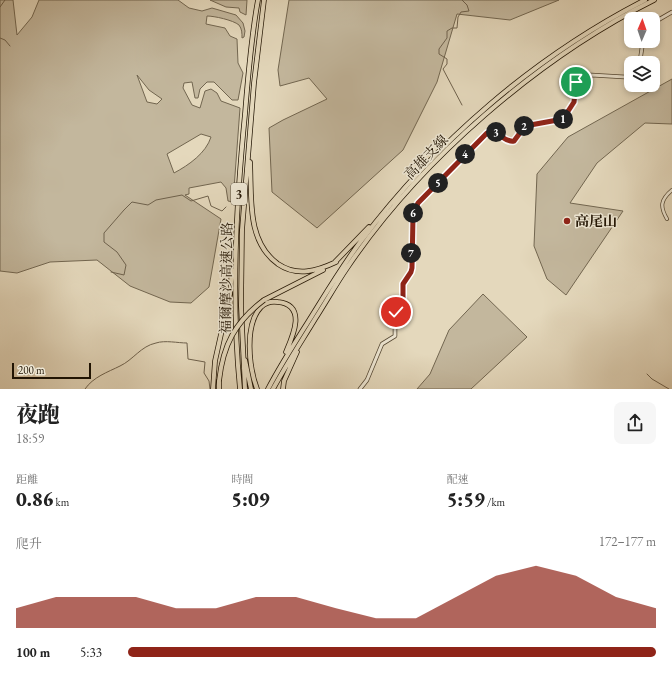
<!DOCTYPE html>
<html lang="zh-TW">
<head>
<meta charset="utf-8">
<style>
	:root { --surface:#fff; --page:#f6f6f6; --text:#222; --muted:#767676; --accent:#8f2418 }
	body { margin:0; font-family:"EB Garamond","Noto Serif TC",serif; background:var(--page); color:var(--text); height:100vh; display:flex; flex-direction:column; font-size:15px; white-space:nowrap }
	* { box-sizing:border-box; margin:0 }
	p { font-size:13px; color:var(--muted) }
	.icon { flex:none; width:22px; height:22px; fill:none; stroke:currentColor; stroke-width:2; stroke-linecap:round; stroke-linejoin:round }
	.map { position:relative; height:389px; overflow:hidden }
	.side { display:flex; flex-direction:column; background:var(--surface); flex:1 }
	.side>* { flex:none }
	.needle { width:26px; rotate:2deg }
	.controls { position:absolute; left:624px; top:12px; display:grid; gap:8px }
	.controls a { display:grid; place-items:center; width:36px; height:36px; border-radius:8px; background:var(--surface); box-shadow:0 2px 6px #0003; font-size:20px }
	.scale { position:absolute; left:12px; bottom:10px; width:79px; box-sizing:border-box; padding-left:4px; border:2px solid #211403; border-top:0; font-size:11px; line-height:14px; white-space:nowrap; color:#211403; -webkit-text-stroke:3px #ede6d3; paint-order:stroke }
	.pin { position:absolute; display:grid; place-items:center; width:34px; height:34px; color:#fff; margin:-17px; border:2px solid #fff; border-radius:50%; box-shadow:0 1px 4px #0007 }
	.km { position:absolute; width:20px; height:20px; margin:-10px; border-radius:50%; background:#222; color:#fff; font-size:11px; line-height:20px; text-align:center }
	.round { display:grid; place-items:center; flex:none; width:42px; height:42px; border-radius:8px; background:var(--page) }
	.headline { display:flex; align-items:center; justify-content:space-between; height:68px; padding:0 16px }
	h1 { font-size:22px; font-weight:800; line-height:30px }
	.stats { display:grid; grid-template-columns:repeat(3,1fr); gap:6px; height:68px; padding:4px 16px }
	.stats div { display:grid; align-content:center }
	.stats b { font-size:20px; font-weight:800 }
	.stats small { font-size:11px; font-weight:400 }
	.stats p { font-size:11px }
	.chart { height:112px; padding:8px 16px }
	.chart p { display:flex; justify-content:space-between }
	.chart svg { width:100%; height:72px; margin-top:4px; fill:var(--accent); opacity:.7 }
	ul { padding:0 16px; list-style:none; font-size:13px }
	li { display:grid; grid-template-columns:64px 48px 1fr; align-items:center; height:30px }
	li i { height:10px; border-radius:5px; background:var(--accent) }
	.map>svg:first-child { display:block }
</style>
</head>
<body>
<div class="map">
<svg width="672" height="389" viewBox="0 0 672 389">
	<rect width="100%" height="100%" fill="#e4d8bc"/>
	<filter id="stains"><feTurbulence type="fractalNoise" baseFrequency=".005" numOctaves="4"/><feColorMatrix values="0 0 0 0 .2 0 0 0 0 .09 0 0 0 0 .02 0 0 0 .5 -.17"/></filter>
	<radialGradient id="worn" r=".72"><stop offset=".6" stop-color="#630" stop-opacity="0"/><stop offset="1" stop-color="#630" stop-opacity=".3"/></radialGradient>
	<!-- green -->
	<path fill="#c3b79d" stroke="#726650" fill-rule="evenodd" d="M0 0H13L17 35 32 17 39 0H178L189 8 202 11 212 8 236 15 243 23 245 31 244 37 242 38C242 33 242 29 239 25 233 20 214 16 207 16L206 24 225 28 230 36 237 39 238 63 243 73 238 100H232L214 82H207L200 89 198 98H195L192 82 184 83 183 88 192 105 200 108 205 91 211 89 217 93 221 101 240 108 233 202 228 201 226 188 221 182 189 188V194L185 195 221 219 209 287 191 303 170 302 130 286 97 260 50 262 17 273 0 271ZM137 75 149 90 162 99 157 104 147 102ZM201 134 211 137C206 153 189 165 174 173L167 154Z
		M210 0H247L246 15 240 12 239 8 226 7Z
		M289 0H559L510 20 457 14 437 82 403 150 317 228 272 192 269 128 283 120 327 99 309 78 280 86 278 70Z
		M672 79V124L645 123 597 163 570 203 623 211 566 295 547 279 534 246 537 174 568 137Z
		M483 294 527 337 471 389H417L430 374 449 330Z"/>
	<g fill="none" stroke-linecap="round" stroke-linejoin="round">
		<!-- stream -->
		<path stroke="#6e614c" stroke-width="1" d="M0 7 5 0
			M0 38 5 40 10 46
			M462 105 443 69 447 64V59L439 54V49L447 38V31L452 28H457L458 17 461 12 469 11 467 5 462 0
			M111 272 124 275 126 265 117 252 104 242V233L124 210 132 202 148 205 156 200 182 195 191 201 208 196 211 206 222 211 226 207
			M647 374 652 379 669 389
			M85 389C93 377 108 372 120 366 133 360 141 346 156 343 165 340 178 343 187 343L188 359 205 362 204 373 209 381 210 389"/>
		<defs>
			<path id="minor" d="M667 219C660 207 660 200 672 190"/>
			<path id="tertiary" d="M653 23 672 12
				M638 63 640 61 643 41
				M360 389 367 380 382 344 395 336V315L403 304V284L411 273 413 216 418 203 484 135C500 125 501 143 514 141L525 126 563 119 574 102 575 89 579 79 591 75 625 77 631 69"/>
			<path id="motorway" d="M250 162C252 197 246 241 278 264 297 277 317 271 336 262
				M335 262 369 227
				M264 300 323 270
				M245 360 251 389
				M219 381V389
				M213 389 215 361 230 294 232 270
				M240 389C231 297 236 206 245 114 248 76 251 38 258 0
				M245 389 241 306 242 230 254 83 264 0
				M257 389C249 367 244 325 261 307 266 302 272 301 278 302 307 305 293 336 286 352
				M268 389C280 366 294 344 308 322 325 295 342 266 361 241 436 142 534 57 645 0
				M273 389C286 365 301 342 315 319 326 302 336 284 347 268 420 160 538 58 654 0
				M283 389 284 381 297 352"/>
		</defs>
		<!-- minor casing -->
		<use href="#minor" stroke="#524531" stroke-width="4"/>
		<!-- tertiary casing -->
		<use href="#tertiary" stroke="#524531" stroke-width="4.5"/>
		<!-- motorway casing -->
		<use href="#motorway" stroke="#211403" stroke-width="5.5"/>
		<!-- minor -->
		<use href="#minor" stroke="#ede6d3" stroke-width="2.5"/>
		<!-- tertiary -->
		<use href="#tertiary" stroke="#ede6d3" stroke-width="3"/>
		<!-- motorway -->
		<use href="#motorway" stroke="#e4d8bc" stroke-width="4"/>
		<defs>
			<path id="motorway-bridge" d="M219 381C223 345 235 322 264 300"/>
		</defs>
		<!-- motorway-bridge casing -->
		<use href="#motorway-bridge" stroke="#211403" stroke-width="5.5" stroke-linecap="butt"/>
		<!-- motorway-bridge -->
		<use href="#motorway-bridge" stroke="#e4d8bc" stroke-width="4"/>
	</g>
	<g fill="none" stroke-linecap="round" stroke-linejoin="round">
		<defs>
			<path id="route" d="M396 312 403 304V284L411 272 412 268 413 216 418 203 487 133C499 129 503 143 514 141L525 126 563 119 574 102 576 82"/>
		</defs>
		<!-- route casing -->
		<use href="#route" stroke="#fff" stroke-width="8"/>
		<!-- route -->
		<use href="#route" stroke="#8f2418" stroke-width="5"/>
	</g>
	<!-- markers -->
	<circle fill="#8f2418" stroke="#ede6d3" stroke-width="1.5" cx="567" cy="221" r="4"/>
	<g text-anchor="middle" dominant-baseline="central" stroke-width="3" stroke-linejoin="round" paint-order="stroke">
		<!-- shield labels -->
		<rect fill="#ede6d3" stroke="#5e5341" stroke-width="1" x="231" y="183" width="16" height="22" rx="3"/>
		<g font-size="13" font-weight="bold" fill="#211403">
			<text x="239" y="194">3</text>
		</g>
		<!-- street labels -->
		<g font-size="14" fill="#211403" stroke="#ede6d3">
			<text transform="translate(426 157) rotate(-46)">高雄支線</text>
			<text transform="translate(226 278) rotate(-89)">福爾摩沙高速公路</text>
		</g>
		<!-- poi labels -->
		<g font-size="14" font-weight="bold" fill="#211403" stroke="#ede6d3" text-anchor="start">
			<text x="575" y="221">高尾山</text>
		</g>
	</g>
	<rect width="100%" height="100%" filter="url(#stains)"/>
	<rect width="100%" height="100%" fill="url(#worn)"/>
</svg>
<div class="controls">
<a><svg class="needle" viewBox="-14 -14 28 28"><path d="M0-13l5 13h-10z" fill="#e53935"/><path d="M0 13l5-13h-10z" fill="#767676"/></svg></a>
<a><svg class="icon" aria-label="layers" viewBox="0 0 24 24"><path d="M12 4l9 5-9 5-9-5zM3 14l9 5 9-5"/></svg></a>
</div>
<div class="scale">200 m</div>
<div class="pin" style="left:576px;top:82px;background:#1e9e55"><svg class="icon" aria-label="arrive" viewBox="0 0 24 24"><path d="M6 21V4h12l-3 4 3 4H6"/></svg></div>
<div class="pin" style="left:396px;top:312px;background:#d93025"><svg class="icon" aria-label="check" viewBox="0 0 24 24"><path d="M5 12l5 5 9-10"/></svg></div>
<b class="km" style="left:563px;top:119px">1</b>
<b class="km" style="left:524px;top:126px">2</b>
<b class="km" style="left:496px;top:132px">3</b>
<b class="km" style="left:465px;top:154px">4</b>
<b class="km" style="left:438px;top:183px">5</b>
<b class="km" style="left:413px;top:213px">6</b>
<b class="km" style="left:411px;top:253px">7</b>
</div>
<section class="side">
<div class="headline"><div><h1>夜跑</h1><p>18:59</p></div><a class="round"><svg class="icon" aria-label="share" viewBox="0 0 24 24"><path d="M12 15V3M7 8l5-5 5 5M5 13v7h14v-7"/></svg></a></div>
<div class="stats">
<div><p>距離</p><b>0.86<small> km</small></b></div>
<div><p>時間</p><b>5:09</b></div>
<div><p>配速</p><b>5:59<small> /km</small></b></div>
</div>
<div class="chart"><p><span>爬升</span>172–177 m</p>
<svg viewBox="0 0 160 44" preserveAspectRatio="none"><path d="M0 44V32L10 25L20 25L30 25L40 32L50 32L60 25L70 25L80 32L90 38L100 38L110 25L120 12L130 6L140 12L150 25L160 32V44z"/></svg>
</div>
<ul>
<li><b>100 m</b>5:33<i style="width:100%"></i></li>
</ul>
</section>
</body>
</html>
